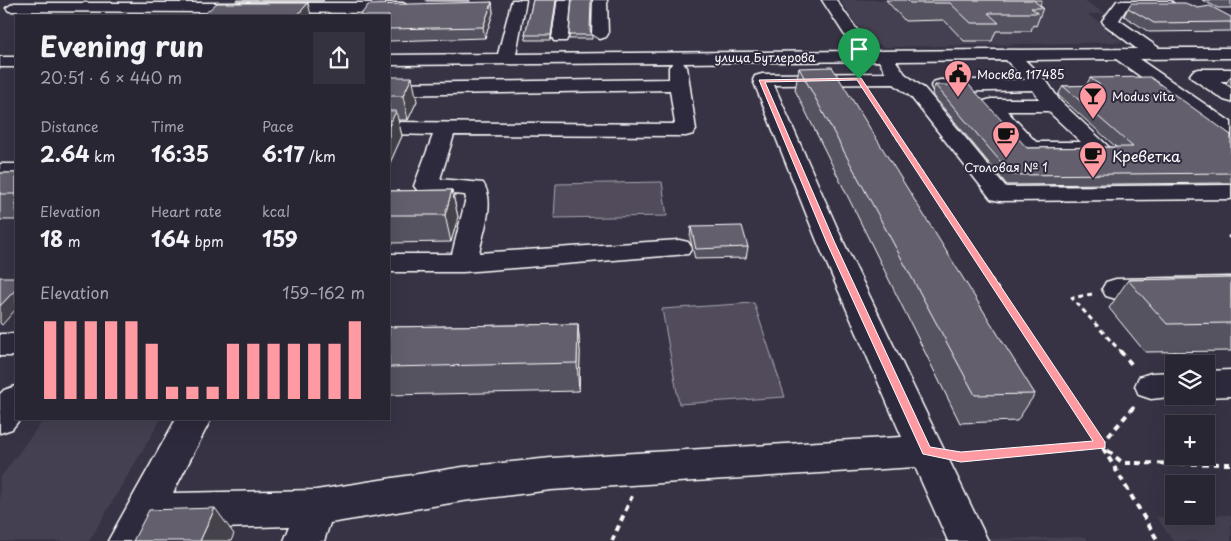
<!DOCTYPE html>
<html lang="en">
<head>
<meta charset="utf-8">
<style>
	:root { --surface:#292634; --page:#353240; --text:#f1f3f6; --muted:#a5a5ac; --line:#45434f; --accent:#ff9aa2 }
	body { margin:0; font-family:"Playpen Sans",sans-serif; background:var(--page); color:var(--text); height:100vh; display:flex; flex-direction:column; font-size:19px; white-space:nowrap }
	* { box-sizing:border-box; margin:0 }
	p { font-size:16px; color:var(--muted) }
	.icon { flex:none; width:28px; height:28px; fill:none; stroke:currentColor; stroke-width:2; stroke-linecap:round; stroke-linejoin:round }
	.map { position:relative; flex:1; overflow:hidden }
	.details { position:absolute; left:15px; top:15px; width:375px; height:405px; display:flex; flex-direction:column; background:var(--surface); border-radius:0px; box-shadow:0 5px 20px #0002,0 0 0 1px var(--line) }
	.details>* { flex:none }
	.buttons { position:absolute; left:1165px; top:355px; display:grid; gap:10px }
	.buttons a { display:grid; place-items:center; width:50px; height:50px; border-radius:0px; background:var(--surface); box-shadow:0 5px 20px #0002,0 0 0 1px var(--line); font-size:25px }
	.pin { position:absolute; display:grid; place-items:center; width:42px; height:42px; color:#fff; margin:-51px -21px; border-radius:50% 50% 50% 0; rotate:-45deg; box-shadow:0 0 5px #0007 }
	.pin .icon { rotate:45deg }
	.round { display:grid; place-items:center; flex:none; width:52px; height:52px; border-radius:0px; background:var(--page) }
	.headline { display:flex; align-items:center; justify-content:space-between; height:85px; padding:0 25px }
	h1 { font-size:28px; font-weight:700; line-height:38px }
	.metrics { display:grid; grid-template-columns:repeat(3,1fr); gap:8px; height:85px; padding:5px 25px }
	.metrics div { display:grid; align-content:center }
	.metrics b { font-size:21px; font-weight:700 }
	.metrics small { font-size:14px; font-weight:400 }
	.metrics p { font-size:14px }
	.chart { height:140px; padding:10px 25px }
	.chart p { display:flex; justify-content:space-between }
	.chart svg { width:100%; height:90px; margin-top:5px; stroke:var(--accent); stroke-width:6 }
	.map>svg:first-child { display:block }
</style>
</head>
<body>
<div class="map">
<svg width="1231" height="541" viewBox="0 0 1231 541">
	<rect width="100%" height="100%" fill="#373345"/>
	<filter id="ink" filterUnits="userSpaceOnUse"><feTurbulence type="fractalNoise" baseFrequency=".02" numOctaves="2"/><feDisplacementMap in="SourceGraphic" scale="10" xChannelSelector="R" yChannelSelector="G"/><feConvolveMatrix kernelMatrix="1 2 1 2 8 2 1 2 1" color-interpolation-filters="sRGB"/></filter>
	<g filter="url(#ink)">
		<!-- built -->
		<path fill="#444051" d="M840 0H1084L1104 13 1088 15 1113 31H1106L1123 42 881 47 880 44H870Z
			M44 419H161L89 541H0V478Z
			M1206 515H1231V541H1173L1156 517Z
			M1086 537 1088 541H903Z"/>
		<!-- green -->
		<path fill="#514c5c" stroke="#a8a6ae" d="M662 182 667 216 554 218 556 184Z
			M754 303 785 397 679 404 662 309Z"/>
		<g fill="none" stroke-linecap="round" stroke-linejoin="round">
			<defs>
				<path id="minor" d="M512 0H526L516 54 855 51 822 0H836L872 51 1137 49 1104 24 1102 21 1117 1H1171L1174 4 1166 9H1126L1119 20 1159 48H1231V58L1139 59 1231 122V138L1224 136 1116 59 1025 60 1048 83 1060 101 1111 149 1108 154 1100 156H1030L1022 154 981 105 984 101 991 99H1039L1033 90 940 92 933 90 931 86 933 82 940 80H1025L1006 60 896 61 905 74 925 89 1006 187 1231 185V199L999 201 991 199 911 97 894 84 774 85 843 241 988 541H948L915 467 551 490 463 501 330 523 324 541H284L290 526 155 530 149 541H108L176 419H211L173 493 316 490 463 467 551 458 902 437 817 241 753 80 755 76 762 74 886 73 879 61 683 63 687 67 696 130 693 134 686 136 454 135 440 179 483 183C496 202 483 232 479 253L679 240 688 242 692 248 688 254 463 272H389V254H452L466 198 465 195 418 191 414 186 433 135 389 134V122L675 124 670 90 389 95V83L669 79V67L673 63 389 65V55L498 54ZM1007 111H1048L1081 142H1036Z
					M557 0H571L568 37 566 41H554L552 37Z
					M593 0H607L608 34 606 37 600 39 592 34Z
					M14 3H403L411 8 403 13 9 11 6 8Z
					M0 57H16V67H0Z
					M1199 69H1231V81H1220L1231 88V102L1224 100 1193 79 1190 75 1193 71Z
					M0 164H16V178H0Z
					M1231 277V297L1116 299 1106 296 1102 289 1106 282 1116 279Z
					M0 334H16V356H0Z
					M1231 370V396L1206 397 1204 396H1206V371Z
					M1174 372V396H1179L1151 399 1139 395 1135 386 1139 377 1151 373Z
					M16 386V419H20L12 429 0 433V394L4 390Z"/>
			</defs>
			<!-- minor casing -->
			<use href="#minor" stroke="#fff" stroke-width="3"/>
			<!-- path-far2 -->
			<path stroke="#fff" stroke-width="2.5" stroke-dasharray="4 3" stroke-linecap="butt" d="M870 96 942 205"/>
			<!-- path-far1 -->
			<path stroke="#fff" stroke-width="3" stroke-dasharray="5 4" stroke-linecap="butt" d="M941 204 1040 352
				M1228 236 1231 238
				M1092 294 1072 298 1121 352"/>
			<!-- path -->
			<path stroke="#fff" stroke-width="4" stroke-dasharray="6 5" stroke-linecap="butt" d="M1039 351 1101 445 1123 463 1231 464
				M1120 351 1134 367
				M1103 448 1158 541
				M959 457 1101 445 1136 404
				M612 541 632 496"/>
			<!-- minor -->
			<use href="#minor" fill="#2f2a3d" fill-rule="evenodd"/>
		</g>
		<!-- wall -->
		<path fill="#55525e" stroke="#fff" d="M236 0H324L323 1H236Z
			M426 0H470V1H426Z
			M533 0H557L551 40H526L525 35Z
			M886 0H1042L1040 5 1043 8 1036 26 1033 25 1031 31H996L992 41H964L944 20 905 21Z
			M1202 0H1231V8H1218Z
			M492 2 493 13 485 38 389 41V16Z
			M1128 8 1231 22V31L1149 32 1124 16Z
			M590 30 592 35V39H569V35Z
			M799 68 1035 394 1017 421 960 423 795 90Z
			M1231 76V88L1226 83Z
			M389 77 417 101 408 120H398L402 136 389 165Z
			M1090 78 1231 135V183L1007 185 932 94 935 85 1027 148 1116 147 1058 95 1063 86H1086Z
			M0 173H16V220H0Z
			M452 190 458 217 451 242 389 243V191Z
			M691 227 748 247 746 258 695 259 690 238Z
			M1231 278V351L1145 352 1109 308 1128 280Z
			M578 324 580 352 579 391 389 395V327Z"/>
		<!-- shaded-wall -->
		<path fill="#45424c" stroke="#fff" d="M556 0H557L551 40V35Z
			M492 2 493 13 485 38 483 27Z
			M308 3 311 15 310 16H297Z
			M412 77 417 101 408 120 403 96Z
			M396 111 402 136 389 165V126Z
			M452 190 458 217 451 242 445 215Z
			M16 289V309L2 325 0 323V306Z
			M578 324 580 352 579 391 577 363Z
			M215 508 234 534 231 541H200Z"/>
		<!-- building -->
		<path fill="#635f6d" stroke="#fff" d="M533 0H556L551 35H525Z
			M572 0H591L590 30 592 35H569Z
			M907 0H1033L1043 8H1031L1038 13H988L999 23H971L950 3H910Z
			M492 2 483 27 389 29V16H360L368 5Z
			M217 3H308L297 16H202Z
			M1131 3H1185L1198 8 1210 6 1231 17V22L1154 23 1128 8Z
			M832 67 1035 394 975 395 799 68Z
			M389 77H412L403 96H389Z
			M1150 77 1231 135V173L1012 175 935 85H969L1027 148 1133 147 1063 86 1100 85 1090 78Z
			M389 111H396L389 126Z
			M0 173H16V194H0Z
			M452 190 445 215H389V191Z
			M742 226 748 247 696 249 691 227Z
			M0 277H16V289L0 306Z
			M1231 278V323L1167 324 1128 280Z
			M578 324 577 363 389 367V327Z
			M215 508 200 541H133L149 510Z"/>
	</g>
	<!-- route -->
	<path fill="#ff9aa2" stroke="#fff" fill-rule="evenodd" d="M861 78 1105 442V448L961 462 923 454 826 241 759 80ZM857 80 1093 441 961 452 930 447 834 241 765 82Z"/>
	<!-- icons -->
	<defs>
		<symbol id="civic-pin" viewBox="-11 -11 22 30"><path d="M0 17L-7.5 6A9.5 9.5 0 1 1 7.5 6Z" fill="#ff9aa2" stroke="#2f2a3d"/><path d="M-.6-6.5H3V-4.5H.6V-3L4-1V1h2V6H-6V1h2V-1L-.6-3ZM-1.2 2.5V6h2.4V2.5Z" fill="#111"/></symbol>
		<symbol id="bar-pin" viewBox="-11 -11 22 30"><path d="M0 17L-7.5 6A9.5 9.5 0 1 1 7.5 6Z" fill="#ff9aa2" stroke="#2f2a3d"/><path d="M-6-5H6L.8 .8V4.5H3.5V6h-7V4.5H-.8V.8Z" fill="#111"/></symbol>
		<symbol id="cafe-pin" viewBox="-11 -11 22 30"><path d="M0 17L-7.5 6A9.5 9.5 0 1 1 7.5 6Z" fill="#ff9aa2" stroke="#2f2a3d"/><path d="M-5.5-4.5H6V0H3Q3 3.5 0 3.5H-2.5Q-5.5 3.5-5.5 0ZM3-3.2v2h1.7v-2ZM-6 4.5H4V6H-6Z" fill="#111"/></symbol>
	</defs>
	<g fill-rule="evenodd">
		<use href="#civic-pin" x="942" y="58" width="32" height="43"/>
		<use href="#bar-pin" x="1077" y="80" width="32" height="43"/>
		<use href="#cafe-pin" x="990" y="119" width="32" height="43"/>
		<use href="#cafe-pin" x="1077" y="139" width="32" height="43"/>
	</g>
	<g text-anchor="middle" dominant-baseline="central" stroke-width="4" stroke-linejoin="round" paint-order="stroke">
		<!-- far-street labels -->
		<g font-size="12" fill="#fff" stroke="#2f2a3d">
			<text x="765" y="57">улица Бутлерова</text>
		</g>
		<!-- far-poi labels -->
		<g font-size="12" fill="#fff" stroke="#2f2a3d" text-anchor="start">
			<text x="977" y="74">Москва 117485</text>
			<text x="1112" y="96">Modus vita</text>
			<text x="1006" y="167" text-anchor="middle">Столовая № 1</text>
		</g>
		<!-- poi labels -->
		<g font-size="15" fill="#fff" stroke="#2f2a3d" text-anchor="start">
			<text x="1112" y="155">Креветка</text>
		</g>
	</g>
</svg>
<div class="buttons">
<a><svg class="icon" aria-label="layers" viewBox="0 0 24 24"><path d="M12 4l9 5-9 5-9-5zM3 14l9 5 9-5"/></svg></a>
<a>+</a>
<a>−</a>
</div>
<div class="pin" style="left:859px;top:79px;background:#1e9e55"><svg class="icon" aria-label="arrive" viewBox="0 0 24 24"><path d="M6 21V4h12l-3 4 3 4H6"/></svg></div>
<section class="details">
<div class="headline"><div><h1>Evening run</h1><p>20:51 · 6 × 440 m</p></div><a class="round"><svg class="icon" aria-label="share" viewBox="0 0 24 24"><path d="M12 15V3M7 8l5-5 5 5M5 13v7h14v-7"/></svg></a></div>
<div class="metrics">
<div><p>Distance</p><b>2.64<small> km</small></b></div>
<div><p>Time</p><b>16:35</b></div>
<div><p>Pace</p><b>6:17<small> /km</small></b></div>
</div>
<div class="metrics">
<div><p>Elevation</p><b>18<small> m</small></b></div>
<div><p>Heart rate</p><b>164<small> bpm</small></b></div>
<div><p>kcal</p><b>159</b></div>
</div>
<div class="chart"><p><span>Elevation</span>159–162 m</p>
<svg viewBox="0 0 160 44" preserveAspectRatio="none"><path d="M5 44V6M15 44V6M25 44V6M35 44V6M45 44V6M55 44V17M65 44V38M75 44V38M85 44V38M95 44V17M105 44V17M115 44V17M125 44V17M135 44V17M145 44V17M155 44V6"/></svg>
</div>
</section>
</div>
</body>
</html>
